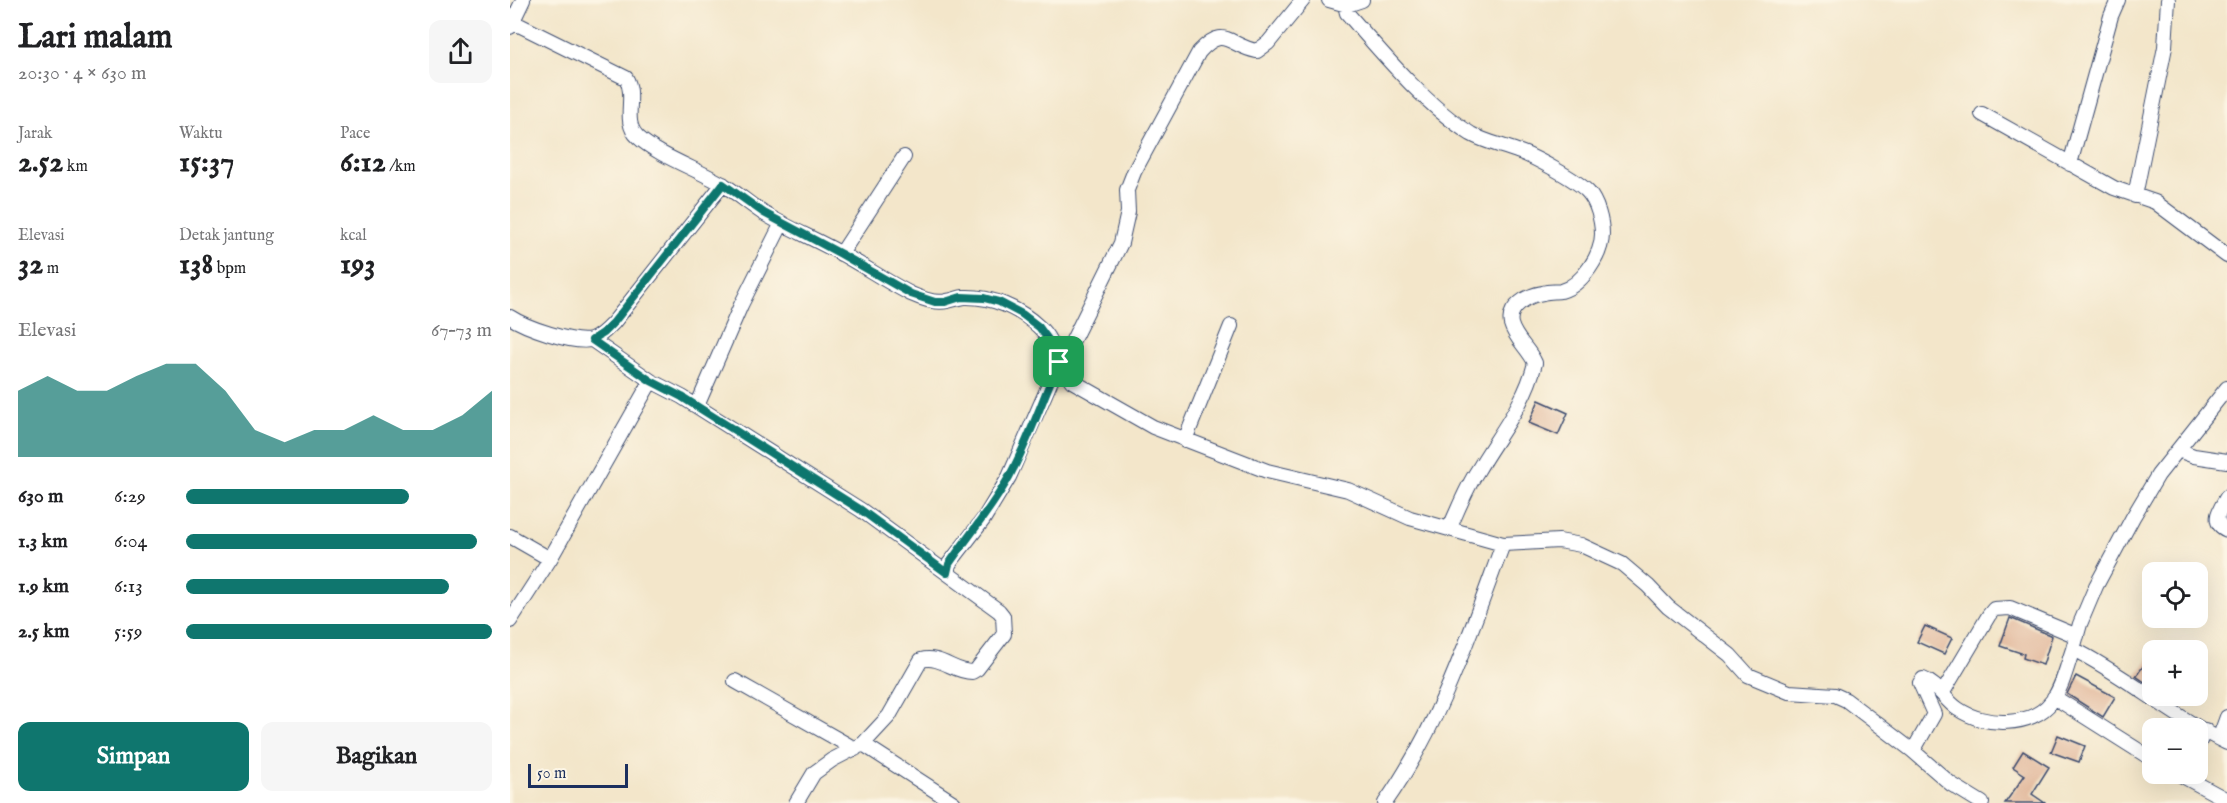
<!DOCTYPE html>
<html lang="id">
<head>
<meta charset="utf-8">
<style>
	:root { --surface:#fff; --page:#f6f6f6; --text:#202124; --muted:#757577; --accent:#0f766e }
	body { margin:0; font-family:"IM FELL English",serif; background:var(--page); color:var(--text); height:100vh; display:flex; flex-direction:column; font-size:22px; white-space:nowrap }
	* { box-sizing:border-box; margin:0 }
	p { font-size:20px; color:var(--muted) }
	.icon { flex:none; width:33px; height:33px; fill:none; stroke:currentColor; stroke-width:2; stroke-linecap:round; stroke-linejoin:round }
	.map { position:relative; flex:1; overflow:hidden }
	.panel { display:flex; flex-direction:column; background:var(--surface); width:510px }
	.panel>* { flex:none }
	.controls { position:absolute; left:1632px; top:562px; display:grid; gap:12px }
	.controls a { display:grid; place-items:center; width:66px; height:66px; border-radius:12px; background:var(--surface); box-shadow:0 6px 24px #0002; font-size:30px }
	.scale { position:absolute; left:18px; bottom:15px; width:100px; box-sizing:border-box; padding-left:6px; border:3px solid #1b2f5e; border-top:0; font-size:16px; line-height:21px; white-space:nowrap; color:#1b2f5e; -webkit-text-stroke:4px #fcf5e5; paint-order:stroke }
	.pin { position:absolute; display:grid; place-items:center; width:51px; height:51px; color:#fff; margin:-26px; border-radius:12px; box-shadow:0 3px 9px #0006 }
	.round { display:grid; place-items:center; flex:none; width:63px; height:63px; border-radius:12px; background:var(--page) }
	.summary { display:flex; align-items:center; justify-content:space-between; height:102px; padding:0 18px }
	h1 { font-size:33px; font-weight:700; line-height:45px }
	.stats { display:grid; grid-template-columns:repeat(3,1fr); gap:9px; height:102px; padding:6px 18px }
	.stats div { display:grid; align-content:center }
	.stats b { font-size:30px; font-weight:700 }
	.stats small { font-size:16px; font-weight:400 }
	.stats p { font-size:16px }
	.chart { height:168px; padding:12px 18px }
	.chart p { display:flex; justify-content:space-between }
	.chart svg { width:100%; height:108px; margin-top:6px; fill:var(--accent); opacity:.7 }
	.primary-button { display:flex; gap:12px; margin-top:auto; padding:12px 18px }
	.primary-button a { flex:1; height:69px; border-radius:12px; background:var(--accent); color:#fff; font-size:24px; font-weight:700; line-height:69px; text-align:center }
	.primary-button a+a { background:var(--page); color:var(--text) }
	ul { padding:0 18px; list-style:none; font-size:20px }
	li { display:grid; grid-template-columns:96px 72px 1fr; align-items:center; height:45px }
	li i { height:15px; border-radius:8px; background:var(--accent) }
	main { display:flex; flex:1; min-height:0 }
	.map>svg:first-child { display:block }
</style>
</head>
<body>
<main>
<section class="panel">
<div class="summary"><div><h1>Lari malam</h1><p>20:30 · 4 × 630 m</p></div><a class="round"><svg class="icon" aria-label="share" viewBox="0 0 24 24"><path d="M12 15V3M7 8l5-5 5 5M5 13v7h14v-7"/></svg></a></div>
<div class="stats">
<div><p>Jarak</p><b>2.52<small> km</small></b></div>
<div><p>Waktu</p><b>15:37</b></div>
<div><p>Pace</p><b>6:12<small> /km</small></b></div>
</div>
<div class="stats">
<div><p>Elevasi</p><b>32<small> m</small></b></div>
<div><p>Detak jantung</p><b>138<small> bpm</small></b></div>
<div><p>kcal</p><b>193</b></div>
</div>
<div class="chart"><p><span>Elevasi</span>67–73 m</p>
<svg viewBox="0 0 160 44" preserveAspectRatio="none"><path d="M0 44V17L10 11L20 17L30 17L40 11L50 6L60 6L70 17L80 33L90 38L100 33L110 33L120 27L130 33L140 33L150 27L160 17V44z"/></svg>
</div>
<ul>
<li><b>630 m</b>6:29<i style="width:73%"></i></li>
<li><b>1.3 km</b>6:04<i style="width:95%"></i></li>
<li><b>1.9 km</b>6:13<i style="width:86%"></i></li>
<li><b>2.5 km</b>5:59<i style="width:100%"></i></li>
</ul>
<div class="primary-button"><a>Simpan</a><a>Bagikan</a></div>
</section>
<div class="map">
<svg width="1717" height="803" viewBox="0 0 1717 803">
	<rect width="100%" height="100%" fill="#fcf5e5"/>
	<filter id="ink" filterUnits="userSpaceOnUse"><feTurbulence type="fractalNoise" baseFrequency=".0167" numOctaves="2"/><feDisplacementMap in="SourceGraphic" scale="12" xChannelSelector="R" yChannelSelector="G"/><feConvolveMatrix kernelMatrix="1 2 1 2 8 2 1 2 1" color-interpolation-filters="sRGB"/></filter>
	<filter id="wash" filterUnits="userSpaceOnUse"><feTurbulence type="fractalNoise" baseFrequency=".008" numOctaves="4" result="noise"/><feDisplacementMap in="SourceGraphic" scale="24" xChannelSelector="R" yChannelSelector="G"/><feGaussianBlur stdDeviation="1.35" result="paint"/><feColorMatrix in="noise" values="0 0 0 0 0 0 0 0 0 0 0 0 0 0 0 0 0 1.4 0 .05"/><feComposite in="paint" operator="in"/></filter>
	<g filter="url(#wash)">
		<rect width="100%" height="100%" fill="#f3e6ca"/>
		<g id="blocks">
			<!-- building -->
			<path fill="#e2b99d" d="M1029 400 1058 413 1048 435 1019 423Z
				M1500 618 1542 636 1533 665 1513 658 1514 654 1490 646Z
				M1415 626 1442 638 1434 654 1407 642Z
				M1642 654V687L1626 676Z
				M1566 676 1605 697 1593 717 1557 694Z
				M1548 735 1575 746 1569 762 1541 752Z
				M1513 751 1539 767 1522 794 1535 803H1495L1515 775 1503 767Z"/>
		</g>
	</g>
	<g filter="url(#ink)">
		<use href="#blocks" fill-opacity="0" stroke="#3b4a6e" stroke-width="1.5"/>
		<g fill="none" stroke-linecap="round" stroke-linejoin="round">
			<defs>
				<path id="minor" d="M819 0 837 5 852 0
					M835 5 837 13C872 53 915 105 961 134 975 142 991 145 1007 151 1023 156 1067 180 1078 192 1087 202 1092 221 1092 234 1092 255 1072 285 1051 291 1046 292 1039 291 1033 293 1019 295 997 306 1001 324 1005 339 1019 349 1025 363 1015 404 989 434 968 470 956 488 948 510 939 529
					M3 22 116 78C127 97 111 121 128 137 147 155 189 170 212 184 226 192 239 204 253 213 278 228 305 239 330 253 354 266 377 282 401 294 412 299 425 304 437 301 443 300 448 298 454 297 481 296 509 308 529 327 539 336 544 350 549 362L558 350 611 243 618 212 617 190 624 172 689 52C715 24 718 46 747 51L758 43 793 0
					M0 27 13 0
					M1472 114 1604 188 1645 202 1717 256
					M1560 164 1601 16 1608 0
					M1625 196 1655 47 1658 0
					M331 254 394 157
					M0 317C15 327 63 344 81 340 90 337 98 328 104 322L213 184
					M82 340 141 381 172 397 351 510 437 573
					M1717 388 1648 475 1623 517 1586 586 1570 624 1563 649C1617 676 1663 717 1717 743
					M187 406 231 305 272 223
					M675 440 721 326
					M1668 450 1684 456 1717 461
					M1717 497C1710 509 1700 522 1717 530
					M0 536 40 559
					M0 621 40 559 141 381
					M225 681 345 749
					M1432 694 1479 615 1484 609 1500 608 1567 636
					M1544 697 1642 759
					M1709 739 1717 717
					M353 744 444 803
					M1688 745 1695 730
					M1403 751 1424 714 1410 683 1413 679C1428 684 1435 701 1448 709 1474 727 1522 728 1542 701 1553 686 1557 666 1563 649
					M1669 774 1717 800
					M286 803 304 773 322 760 353 744 379 716 411 660C431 655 443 672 462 672L467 669 494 634 493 616 489 611 437 573 439 564 473 520 499 477 549 362 562 381 643 427 757 471 838 490 900 518 993 544 1049 541 1071 545 1112 564 1138 586 1158 607 1220 655 1238 675 1279 692 1325 695 1336 700 1403 751 1441 784 1472 803
					M875 803C930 725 960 633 993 544"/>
			</defs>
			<!-- minor casing -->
			<use href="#minor" stroke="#3b4a6e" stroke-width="16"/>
			<!-- minor -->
			<use href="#minor" stroke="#fff" stroke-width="14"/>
		</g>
	</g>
	<g fill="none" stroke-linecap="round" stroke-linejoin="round" filter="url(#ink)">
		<defs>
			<path id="route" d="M213 184 254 213 331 254 401 294 425 302H435L451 297 474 298 489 302 512 314 529 327 540 342 549 362C532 400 519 440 499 477 482 508 459 535 439 564L437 573 351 510 172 397 141 381 82 340 93 333 104 322Z"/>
		</defs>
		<!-- route casing -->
		<use href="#route" stroke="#fff" stroke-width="12"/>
		<!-- route -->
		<use href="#route" stroke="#0f766e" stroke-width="8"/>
	</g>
</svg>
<div class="controls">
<a><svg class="icon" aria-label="locate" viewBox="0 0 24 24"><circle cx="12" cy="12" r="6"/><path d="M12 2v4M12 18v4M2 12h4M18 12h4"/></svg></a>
<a>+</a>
<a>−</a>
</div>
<div class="scale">50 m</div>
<div class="pin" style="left:549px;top:362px;background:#1e9e55"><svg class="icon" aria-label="arrive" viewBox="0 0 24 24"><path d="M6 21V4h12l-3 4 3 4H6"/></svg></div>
</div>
</main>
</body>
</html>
